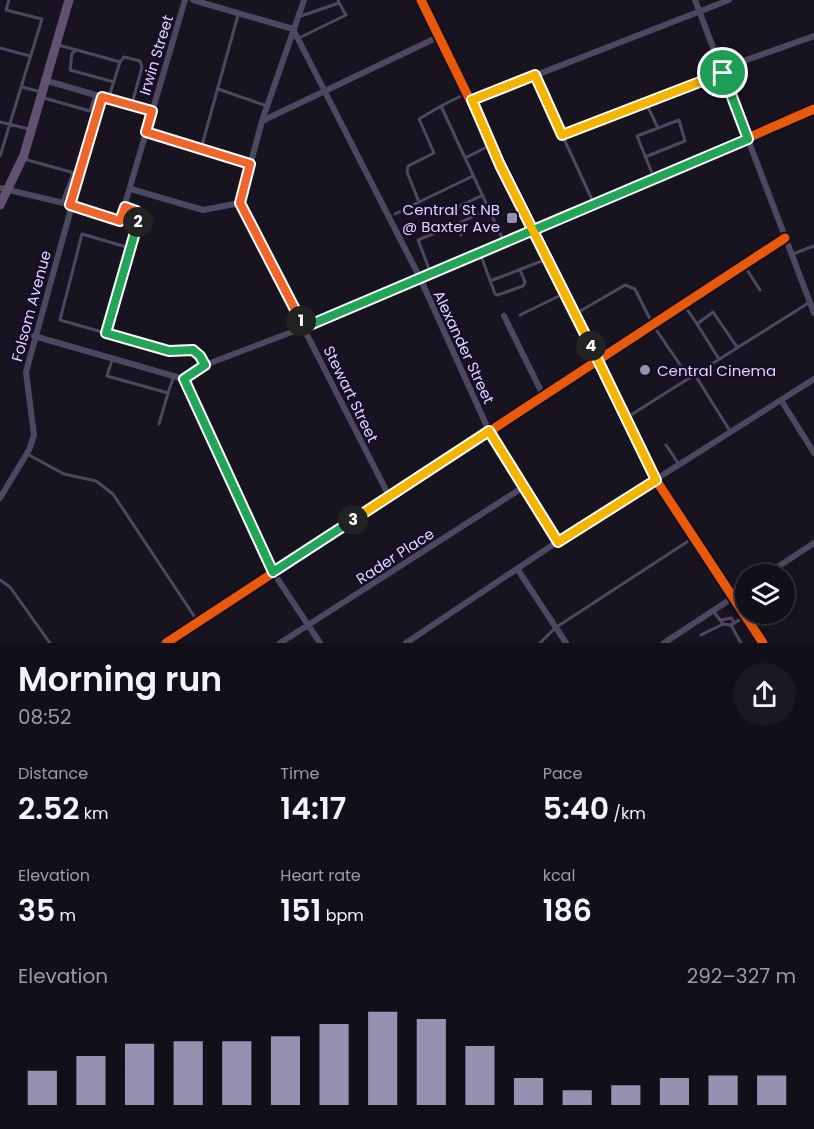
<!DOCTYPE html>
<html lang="en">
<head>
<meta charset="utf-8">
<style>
	:root { --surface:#110f18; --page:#1a1821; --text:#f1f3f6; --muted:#9c9ca2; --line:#302f37; --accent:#9890b1 }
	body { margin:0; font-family:Poppins,sans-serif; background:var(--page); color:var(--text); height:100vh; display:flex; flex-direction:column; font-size:22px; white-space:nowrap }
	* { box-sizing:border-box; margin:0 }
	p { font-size:20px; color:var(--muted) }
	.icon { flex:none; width:33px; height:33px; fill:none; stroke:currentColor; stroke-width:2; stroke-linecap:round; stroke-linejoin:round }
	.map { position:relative; height:643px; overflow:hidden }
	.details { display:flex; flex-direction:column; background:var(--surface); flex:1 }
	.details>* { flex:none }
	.controls { position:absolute; left:735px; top:564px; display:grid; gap:12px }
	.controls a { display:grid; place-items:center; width:60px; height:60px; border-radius:50%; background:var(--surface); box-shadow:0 3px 15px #0003,0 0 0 2px var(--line); font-size:30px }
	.pin { position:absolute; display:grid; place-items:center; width:51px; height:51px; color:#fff; margin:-26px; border:3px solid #fff; border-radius:50%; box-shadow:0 2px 6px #0007 }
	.km { position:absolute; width:30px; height:30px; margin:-15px; border-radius:50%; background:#222; color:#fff; font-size:16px; line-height:30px; text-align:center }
	.round { display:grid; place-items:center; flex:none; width:63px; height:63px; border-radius:32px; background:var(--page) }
	.summary { display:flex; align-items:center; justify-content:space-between; height:102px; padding:0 18px }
	h1 { font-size:33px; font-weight:600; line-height:45px }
	.figures { display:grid; grid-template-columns:repeat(3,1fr); gap:9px; height:102px; padding:6px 18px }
	.figures div { display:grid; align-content:center }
	.figures b { font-size:30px; font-weight:600 }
	.figures small { font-size:16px; font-weight:400 }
	.figures p { font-size:16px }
	.chart { height:168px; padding:12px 18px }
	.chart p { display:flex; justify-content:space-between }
	.chart svg { width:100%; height:108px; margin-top:6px; stroke:var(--accent); stroke-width:6 }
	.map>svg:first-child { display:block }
</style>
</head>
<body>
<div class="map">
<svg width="814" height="643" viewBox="0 0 814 643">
	<rect width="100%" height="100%" fill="#171420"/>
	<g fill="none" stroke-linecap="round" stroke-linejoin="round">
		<!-- service -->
		<path stroke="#4d4861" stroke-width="3" d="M301 16 339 3 338 0
			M299 38 346 15 339 3
			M58 45 77 50
			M0 48 30 56
			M535 76 594 204
			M114 82 70 70 72 53 77 50 120 62
			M22 87 41 92
			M218 89 267 106
			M465 94 441 106 504 242
			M109 97 120 62 124 57 140 61 142 67 132 104
			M44 98 90 111 95 95
			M646 103 658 128
			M0 122 29 129
			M563 135 723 73
			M201 149 238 15
			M0 156 42 19 6 10 9 0
			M645 157 685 141 679 120 637 136 654 178
			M465 158 489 146
			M24 159 78 174
			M62 202 73 173
			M419 202 473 176
			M70 205 102 97
			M449 211 483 195
			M395 214 419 202 407 172 408 166 434 153 419 119 441 106
			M461 235 457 224 489 209
			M130 248 82 234 60 320 169 351 193 350 204 363
			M480 253 495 294 498 295 523 286 525 282 520 270
			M793 254 814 246
			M744 265 760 290
			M431 274 418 240 442 230
			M490 281 547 259
			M684 305 697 324 713 312 737 347
			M577 313 625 285 635 289 653 325 689 378
			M520 315 563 294
			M697 324 719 359
			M106 333 139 216 136 211 125 207
			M112 360 107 376 168 393 174 376
			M695 375 730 431
			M626 418 810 302
			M159 424 168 393
			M666 445 678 463
			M27 454 64 474 96 481 113 494 198 622
			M0 580 10 587 50 643
			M714 612 723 624 731 625 741 643
			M721 620 731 618 735 623
			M731 625 744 617
			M701 635 723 624
			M540 643 555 628 693 538"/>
		<!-- minor -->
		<path stroke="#4d4861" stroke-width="6" d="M193 0 293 29 420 278 489 431 557 542
			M304 0 262 121 240 203 389 496
			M695 0 814 313
			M721 69 814 36
			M44 80 151 111
			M472 100 729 0
			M262 121 438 37
			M145 132 250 164
			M0 188 72 205 120 221 185 0
			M131 189 203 210 240 203
			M504 316 544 397
			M34 336 184 379 205 365 305 327 534 231
			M184 379 273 572 320 643
			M781 400 814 453
			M0 498 29 450 34 435 26 372 72 205
			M518 570 566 643
			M767 574 814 543
			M166 643 785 238
			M280 643 522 488
			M406 643 557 542 814 379
			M664 643 746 589"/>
		<!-- tertiary -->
		<path stroke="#4d4861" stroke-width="8" d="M534 231 814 109"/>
		<!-- secondary -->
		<path stroke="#5b5574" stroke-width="8" d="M421 0 656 480 763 643"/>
		<!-- primary -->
		<path stroke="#625272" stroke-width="9" d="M0 205 24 155 69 0"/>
		<defs>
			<path id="cycleway" d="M421 0 656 480 763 643
				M534 231 814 109
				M166 643 785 238"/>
		</defs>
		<!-- cycleway casing -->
		<use href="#cycleway" stroke="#150e26" stroke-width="13"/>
		<!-- cycleway -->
		<use href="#cycleway" stroke="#e8590c" stroke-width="9"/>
	</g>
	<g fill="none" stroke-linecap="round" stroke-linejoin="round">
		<defs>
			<path id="split-1" d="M301 321 305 327 748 139 723 73"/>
			<path id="split-2" d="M138 222 139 216 136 211 125 207 120 221 70 205 102 97 152 111 146 132 250 164 240 203 301 321"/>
			<path id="split-3" d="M138 222 106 333 169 351 193 350 200 356 205 365 184 379 273 572 353 520"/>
			<path id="split-4" d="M353 520 489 431 558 542 656 480 591 346"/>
			<path id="split-5" d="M591 346 500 165 472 100 535 75 562 135 723 73"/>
		</defs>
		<!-- split-1 casing -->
		<use href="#split-1" stroke="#fff" stroke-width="12"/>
		<!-- split-2 casing -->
		<use href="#split-2" stroke="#fff" stroke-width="12"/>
		<!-- split-3 casing -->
		<use href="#split-3" stroke="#fff" stroke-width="12"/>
		<!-- split-4 casing -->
		<use href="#split-4" stroke="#fff" stroke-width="12"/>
		<!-- split-5 casing -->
		<use href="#split-5" stroke="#fff" stroke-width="12"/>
		<!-- split-1 -->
		<use href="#split-1" stroke="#22a559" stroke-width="8"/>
		<!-- split-2 -->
		<use href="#split-2" stroke="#f0652b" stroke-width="8"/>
		<!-- split-3 -->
		<use href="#split-3" stroke="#22a559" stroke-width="8"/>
		<!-- split-4 -->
		<use href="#split-4" stroke="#f5b400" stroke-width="8"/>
		<!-- split-5 -->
		<use href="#split-5" stroke="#f5b400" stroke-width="8"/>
	</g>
	<!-- markers -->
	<g fill="#9890b1" stroke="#150e26" stroke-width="2">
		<rect x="506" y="212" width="12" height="12" rx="3"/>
		<circle cx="645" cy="370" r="6"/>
	</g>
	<g text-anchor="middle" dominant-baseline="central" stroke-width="5" stroke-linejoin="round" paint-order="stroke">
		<!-- street labels -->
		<g font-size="15" fill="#ded3ff" stroke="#150e26">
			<text transform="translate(156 55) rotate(-73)">Irwin Street</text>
			<text transform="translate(31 306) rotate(-75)">Folsom Avenue</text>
			<text transform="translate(464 347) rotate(65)">Alexander Street</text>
			<text transform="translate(351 394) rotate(64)">Stewart Street</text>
			<text transform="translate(395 556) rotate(-33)">Rader Place</text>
		</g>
		<!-- poi labels -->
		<g font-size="15" fill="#ded3ff" stroke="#150e26" text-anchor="end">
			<text x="500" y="209">Central St NB<tspan x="500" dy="17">@ Baxter Ave</tspan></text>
			<text x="657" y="370" text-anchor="start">Central Cinema</text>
		</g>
	</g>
</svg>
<div class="controls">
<a><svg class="icon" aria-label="layers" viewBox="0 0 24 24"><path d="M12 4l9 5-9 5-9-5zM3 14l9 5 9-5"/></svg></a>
</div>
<div class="pin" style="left:723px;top:73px;background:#1e9e55"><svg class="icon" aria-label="arrive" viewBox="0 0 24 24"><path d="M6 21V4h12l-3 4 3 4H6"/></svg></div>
<b class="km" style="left:301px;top:321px">1</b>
<b class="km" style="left:138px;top:222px">2</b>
<b class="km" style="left:353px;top:520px">3</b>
<b class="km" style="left:591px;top:346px">4</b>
</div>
<section class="details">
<div class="summary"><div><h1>Morning run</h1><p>08:52</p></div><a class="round"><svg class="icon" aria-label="share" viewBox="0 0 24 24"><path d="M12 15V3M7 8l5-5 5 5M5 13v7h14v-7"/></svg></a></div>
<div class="figures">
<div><p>Distance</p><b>2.52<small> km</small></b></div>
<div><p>Time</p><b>14:17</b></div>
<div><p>Pace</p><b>5:40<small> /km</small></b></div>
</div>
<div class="figures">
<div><p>Elevation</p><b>35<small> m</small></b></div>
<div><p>Heart rate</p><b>151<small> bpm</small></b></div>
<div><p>kcal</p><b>186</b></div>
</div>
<div class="chart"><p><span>Elevation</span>292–327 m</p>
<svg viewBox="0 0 160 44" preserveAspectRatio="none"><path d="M5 44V30M15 44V24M25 44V19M35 44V18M45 44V18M55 44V16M65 44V11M75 44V6M85 44V9M95 44V20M105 44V33M115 44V38M125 44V36M135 44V33M145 44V32M155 44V32"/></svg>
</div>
</section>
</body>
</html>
